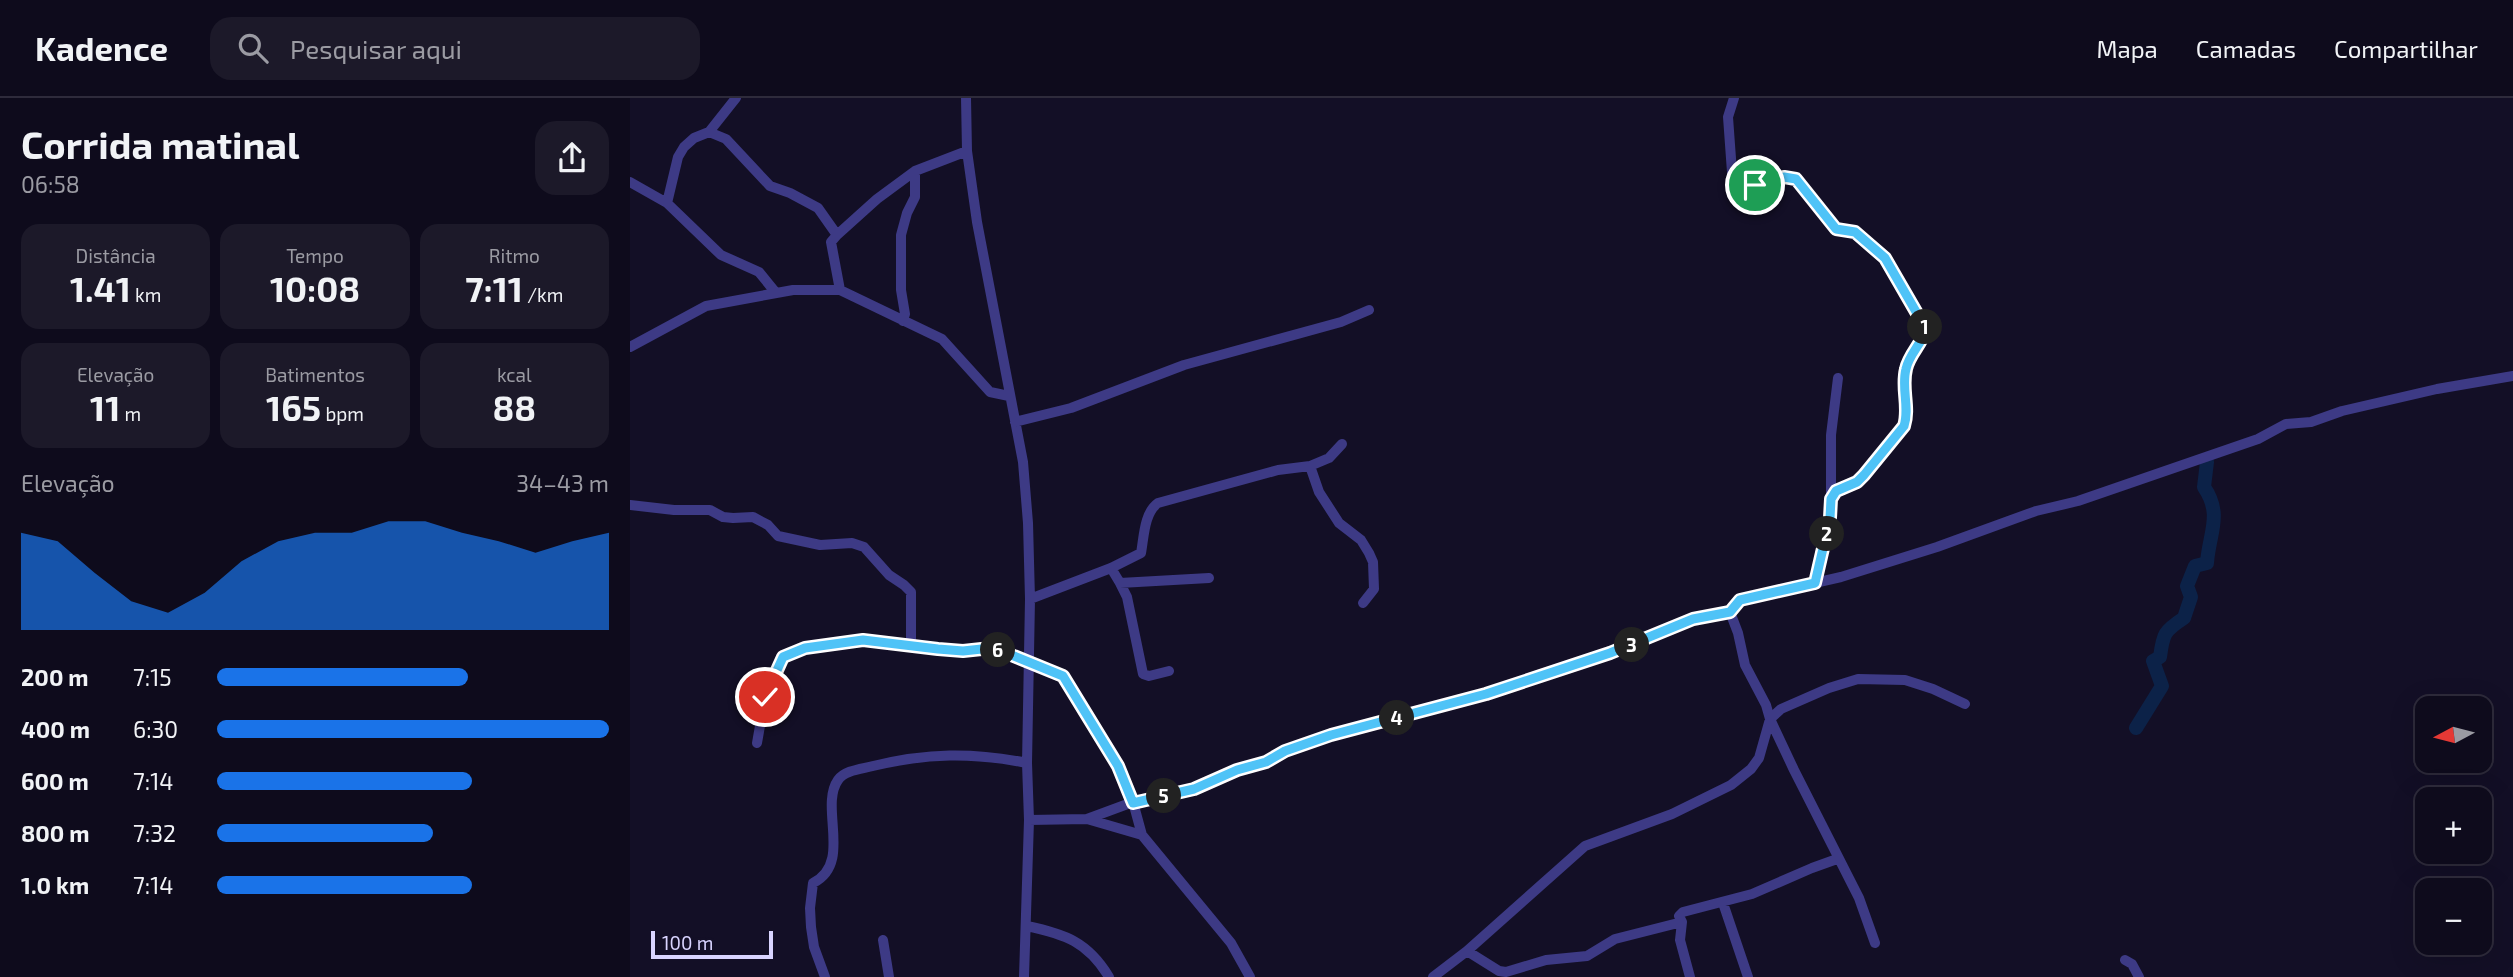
<!DOCTYPE html>
<html lang="pt">
<head>
<meta charset="utf-8">
<style>
	:root { --surface:#0e0b1c; --page:#1c1929; --text:#f1f3f6; --muted:#9b9ba3; --line:#2e2b3b; --accent:#1a73e8 }
	body { margin:0; font-family:"Exo 2",sans-serif; background:var(--page); color:var(--text); height:100vh; display:flex; flex-direction:column; font-size:26px; white-space:nowrap }
	* { box-sizing:border-box; margin:0 }
	p { font-size:23px; color:var(--muted) }
	.icon { flex:none; width:38px; height:38px; fill:none; stroke:currentColor; stroke-width:2; stroke-linecap:round; stroke-linejoin:round }
	.map { position:relative; flex:1; overflow:hidden }
	.side { display:flex; flex-direction:column; background:var(--surface); width:630px }
	.side>* { flex:none }
	.needle { width:46px; rotate:263deg }
	.controls { position:absolute; left:1785px; top:598px; display:grid; gap:14px }
	.controls a { display:grid; place-items:center; width:77px; height:77px; border-radius:14px; background:var(--surface); box-shadow:0 7px 28px #0002,0 0 0 2px var(--line); font-size:35px }
	.scale { position:absolute; left:21px; bottom:18px; width:122px; box-sizing:border-box; padding-left:7px; border:4px solid #d9d4ff; border-top:0; font-size:19px; line-height:24px; white-space:nowrap; color:#d9d4ff; -webkit-text-stroke:5px #130f26; paint-order:stroke }
	.pin { position:absolute; display:grid; place-items:center; width:60px; height:60px; color:#fff; margin:-30px; border:4px solid #fff; border-radius:50%; box-shadow:0 2px 7px #0007 }
	.km { position:absolute; width:35px; height:35px; margin:-18px; border-radius:50%; background:#222; color:#fff; font-size:19px; line-height:35px; text-align:center }
	.round { display:grid; place-items:center; flex:none; width:74px; height:74px; border-radius:21px; background:var(--page) }
	.overview { display:flex; align-items:center; justify-content:space-between; height:119px; padding:0 21px }
	h1 { font-size:38px; font-weight:700; line-height:52px }
	.metrics { display:grid; grid-template-columns:repeat(3,1fr); gap:10px; height:119px; padding:7px 21px }
	.metrics div { display:grid; align-content:center; border-radius:18px; background:var(--page); text-align:center }
	.metrics b { font-size:35px; font-weight:700 }
	.metrics small { font-size:19px; font-weight:400 }
	.metrics p { font-size:19px }
	.chart { height:196px; padding:14px 21px }
	.chart p { display:flex; justify-content:space-between }
	.chart svg { width:100%; height:126px; margin-top:7px; fill:var(--accent); opacity:.7 }
	ul { padding:0 21px; list-style:none; font-size:23px }
	li { display:grid; grid-template-columns:112px 84px 1fr; align-items:center; height:52px }
	li i { height:18px; border-radius:9px; background:var(--accent) }
	header { display:flex; align-items:center; gap:42px; box-sizing:border-box; height:98px; padding:0 35px; background:var(--surface); border-bottom:2px solid var(--line) }
	header strong { font-size:33px }
	nav { display:flex; gap:38px; margin-inline-start:auto; font-size:24px }
	.search { width:490px; height:63px; background:var(--page); display:flex; align-items:center; gap:18px; box-sizing:border-box; padding:0 24px; border-radius:21px; color:var(--muted); font-size:26px }
	main { display:flex; flex:1; min-height:0 }
	.map>svg:first-child { display:block }
</style>
</head>
<body>
<header>
<strong>Kadence</strong>
<div class="search"><svg class="icon" aria-label="search" viewBox="0 0 24 24"><circle cx="10" cy="10" r="6"/><path d="M15 15l6 6"/></svg>Pesquisar aqui</div>
<nav><a>Mapa</a><a>Camadas</a><a>Compartilhar</a></nav>
</header>
<main>
<section class="side">
<div class="overview"><div><h1>Corrida matinal</h1><p>06:58</p></div><a class="round"><svg class="icon" aria-label="share" viewBox="0 0 24 24"><path d="M12 15V3M7 8l5-5 5 5M5 13v7h14v-7"/></svg></a></div>
<div class="metrics">
<div><p>Distância</p><b>1.41<small> km</small></b></div>
<div><p>Tempo</p><b>10:08</b></div>
<div><p>Ritmo</p><b>7:11<small> /km</small></b></div>
</div>
<div class="metrics">
<div><p>Elevação</p><b>11<small> m</small></b></div>
<div><p>Batimentos</p><b>165<small> bpm</small></b></div>
<div><p>kcal</p><b>88</b></div>
</div>
<div class="chart"><p><span>Elevação</span>34–43 m</p>
<svg viewBox="0 0 160 44" preserveAspectRatio="none"><path d="M0 44V10L10 13L20 24L30 34L40 38L50 31L60 20L70 13L80 10L90 10L100 6L110 6L120 10L130 13L140 17L150 13L160 10V44z"/></svg>
</div>
<ul>
<li><b>200 m</b>7:15<i style="width:64%"></i></li>
<li><b>400 m</b>6:30<i style="width:100%"></i></li>
<li><b>600 m</b>7:14<i style="width:65%"></i></li>
<li><b>800 m</b>7:32<i style="width:55%"></i></li>
<li><b>1.0 km</b>7:14<i style="width:65%"></i></li>
</ul>
</section>
<div class="map">
<svg width="1883" height="879" viewBox="0 0 1883 879">
	<rect width="100%" height="100%" fill="#130f26"/>
	<g fill="none" stroke-linecap="round" stroke-linejoin="round">
		<!-- river -->
		<path stroke="#0c2248" stroke-width="14" d="M1506 630 1532 588 1523 563 1530 559C1533 536 1534 533 1554 520L1561 499 1557 488 1565 468 1577 465C1579 435 1593 417 1574 389L1577 364"/>
		<!-- minor -->
		<path stroke="#3d3a85" stroke-width="10" d="M336 0 337 53 347 124 393 364 398 425 400 501 397 665 399 722 394 879
			M1104 0 1098 19 1103 88C1123 93 1146 73 1165 81L1206 131 1225 134 1255 160 1296 231C1293 246 1279 256 1276 271 1271 290 1280 310 1274 328L1234 377C1223 387 1208 388 1201 401
			M79 34 96 41 140 88 160 95 188 110 207 137 201 144 210 192
			M0 84 37 105 91 157 129 174 146 195
			M37 105 48 59 54 49 64 40 79 34 106 0
			M207 137 247 101 285 73 337 53
			M273 223 275 216 271 192V137L277 115 285 99V73
			M0 249 76 208 163 192H210L312 241 360 294 379 298
			M385 324 441 310 554 267 711 224 739 212
			M680 368 689 394 709 425 731 442 739 455 743 464 744 491 733 505
			M0 407 44 412H80L93 419 103 420 123 419 138 427 148 438 190 447 222 445 234 449 259 477 274 487 281 494V547
			M481 470 490 485 579 480
			M490 485 497 499 513 576 519 578 539 573
			M1185 485 1201 420V337L1208 280
			M400 501 481 470 511 455C514 439 514 415 528 405L648 372 680 368 699 360 712 346
			M1100 514 1108 535 1115 567 1136 607 1140 621 1164 672 1229 800 1245 845
			M127 645 135 599 149 566 157 556 175 550 234 542 333 553 361 550 427 575 433 578 488 668 503 704 512 737 601 845 620 879
			M457 721 503 704 564 691 607 672 636 664 655 653 701 637 856 596 980 555 1063 521 1100 514 1110 502 1211 479 1307 449 1406 413 1448 403 1628 341 1656 326 1681 324 1712 313 1807 291 1883 278
			M399 722 457 721 512 737
			M1093 805 1118 879
			M397 828C435 836 458 844 479 879
			M253 842 259 879
			M837 853 869 873 876 874 916 862 957 858 985 841 1052 824
			M1495 862 1502 866 1509 879
			M195 879 184 849 181 829 180 810 183 785C223 765 189 709 208 682 215 672 232 671 243 668 297 655 342 654 397 665
			M803 879 837 853 955 748 1042 716 1101 687 1121 671 1129 660 1140 621 1151 611 1199 590 1228 581 1275 582 1303 591 1335 606
			M1060 879 1050 842 1052 824 1049 818 1053 814 1122 796 1182 770 1207 761"/>
	</g>
	<g fill="none" stroke-linecap="round" stroke-linejoin="round">
		<defs>
			<path id="route" d="M135 599 153 559 175 550 233 542 308 551 333 553 361 550 369 552 433 578 488 668 503 705 564 691 607 672 636 664 655 653 701 637 856 596 980 555 1063 521 1100 514 1110 502 1185 485 1200 420 1201 401 1206 393 1227 384 1234 377 1274 328C1280 310 1271 290 1276 271 1279 256 1292 246 1296 231L1255 160 1225 134 1206 131 1166 81 1154 79 1125 87"/>
		</defs>
		<!-- route casing -->
		<use href="#route" stroke="#fff" stroke-width="14"/>
		<!-- route -->
		<use href="#route" stroke="#4fc3f7" stroke-width="9"/>
	</g>
</svg>
<div class="controls">
<a><svg class="needle" viewBox="-14 -14 28 28"><path d="M0-13l5 13h-10z" fill="#e53935"/><path d="M0 13l5-13h-10z" fill="#9b9ba3"/></svg></a>
<a>+</a>
<a>−</a>
</div>
<div class="scale">100 m</div>
<div class="pin" style="left:1125px;top:87px;background:#1e9e55"><svg class="icon" aria-label="arrive" viewBox="0 0 24 24"><path d="M6 21V4h12l-3 4 3 4H6"/></svg></div>
<div class="pin" style="left:135px;top:599px;background:#d93025"><svg class="icon" aria-label="check" viewBox="0 0 24 24"><path d="M5 12l5 5 9-10"/></svg></div>
<b class="km" style="left:1295px;top:229px">1</b>
<b class="km" style="left:1197px;top:436px">2</b>
<b class="km" style="left:1002px;top:547px">3</b>
<b class="km" style="left:767px;top:620px">4</b>
<b class="km" style="left:534px;top:698px">5</b>
<b class="km" style="left:368px;top:552px">6</b>
</div>
</main>
</body>
</html>
